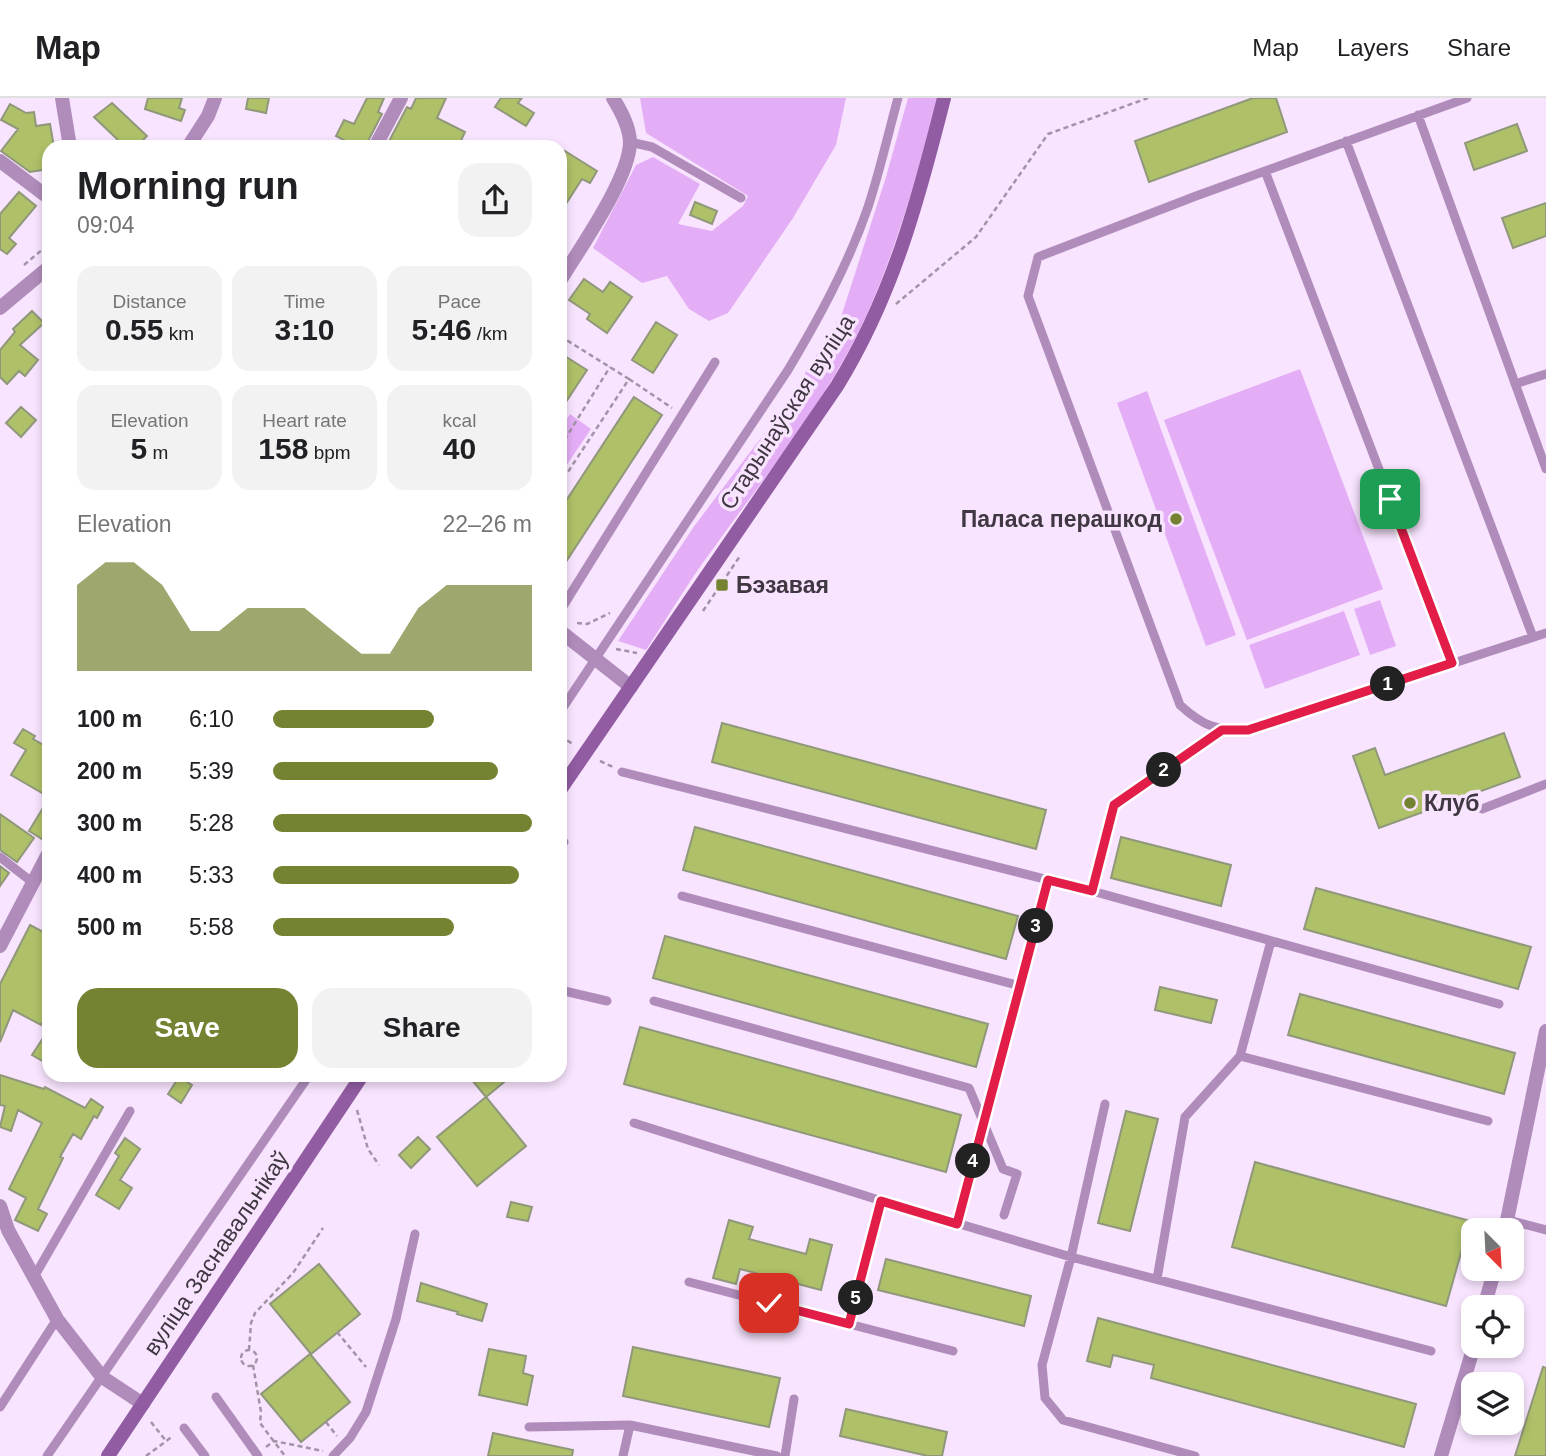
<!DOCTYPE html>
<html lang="en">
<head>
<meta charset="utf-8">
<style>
	:root { --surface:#fff; --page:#f2f2f2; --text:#202124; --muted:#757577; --line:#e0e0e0; --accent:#748332 }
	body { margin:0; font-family:Helvetica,sans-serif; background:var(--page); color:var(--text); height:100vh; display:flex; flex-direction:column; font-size:26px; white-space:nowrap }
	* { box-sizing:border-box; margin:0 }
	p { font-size:23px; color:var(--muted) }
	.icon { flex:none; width:38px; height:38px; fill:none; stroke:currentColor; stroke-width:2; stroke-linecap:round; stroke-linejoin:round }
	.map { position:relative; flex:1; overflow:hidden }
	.panel { position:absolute; left:42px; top:42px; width:525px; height:942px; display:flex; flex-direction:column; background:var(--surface); border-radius:21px; box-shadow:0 4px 10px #0003 }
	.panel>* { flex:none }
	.needle { width:46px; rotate:156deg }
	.tools { position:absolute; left:1461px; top:1120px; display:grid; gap:14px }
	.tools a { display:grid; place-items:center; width:63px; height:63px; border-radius:14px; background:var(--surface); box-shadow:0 4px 10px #0003; font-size:35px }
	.pin { position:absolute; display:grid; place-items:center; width:60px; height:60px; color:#fff; margin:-30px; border-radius:14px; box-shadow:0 4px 10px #0006 }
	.km { position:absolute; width:35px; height:35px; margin:-18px; border-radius:50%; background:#222; color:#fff; font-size:19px; line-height:35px; text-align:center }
	.round { display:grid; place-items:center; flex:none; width:74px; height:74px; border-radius:21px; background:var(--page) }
	.head { display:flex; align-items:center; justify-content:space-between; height:119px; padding:0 35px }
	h1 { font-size:38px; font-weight:700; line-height:52px }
	.figures { display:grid; grid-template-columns:repeat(3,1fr); gap:10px; height:119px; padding:7px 35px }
	.figures div { display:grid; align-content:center; border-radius:18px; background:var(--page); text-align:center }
	.figures b { font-size:30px; font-weight:700 }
	.figures small { font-size:19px; font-weight:400 }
	.figures p { font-size:19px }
	.chart { height:196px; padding:14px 35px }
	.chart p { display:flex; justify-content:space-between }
	.chart svg { width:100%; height:126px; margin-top:7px; fill:var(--accent); opacity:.7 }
	.action { display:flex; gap:14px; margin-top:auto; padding:14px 35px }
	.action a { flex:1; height:80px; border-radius:21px; background:var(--accent); color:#fff; font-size:28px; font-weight:700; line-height:80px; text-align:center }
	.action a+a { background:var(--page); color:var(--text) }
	ul { padding:0 35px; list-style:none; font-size:23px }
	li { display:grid; grid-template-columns:112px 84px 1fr; align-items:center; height:52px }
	li i { height:18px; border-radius:9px; background:var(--accent) }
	header { display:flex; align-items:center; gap:42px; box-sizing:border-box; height:98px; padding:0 35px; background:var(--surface); border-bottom:2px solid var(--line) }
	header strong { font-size:33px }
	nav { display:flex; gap:38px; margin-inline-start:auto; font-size:24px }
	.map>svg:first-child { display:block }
</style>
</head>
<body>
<header>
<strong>Map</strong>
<nav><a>Map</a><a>Layers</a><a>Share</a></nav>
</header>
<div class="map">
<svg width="1546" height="1358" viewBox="0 0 1546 1358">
	<rect width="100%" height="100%" fill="#f8e4fe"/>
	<!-- green -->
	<path fill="#e4aef6" d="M640 0H846L836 47 793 120 728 215 709 223 689 211 667 178 642 185 593 150 636 67 653 59 700 86 678 126 712 133 743 108 748 98 646 35Z
		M908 0H938C914 87 888 185 843 263 804 331 755 392 710 455 687 486 667 520 646 552L618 543 695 427 782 312 842 216 886 79Z
		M1300 271 1383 491 1247 542 1164 322Z
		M1147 293 1236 537 1206 548 1117 305Z
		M570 316 591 331 560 377V331Z
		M1380 502 1396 548 1370 557 1354 511Z
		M1344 513 1360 557 1265 591 1249 547Z"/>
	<!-- building -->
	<path fill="#aec168" stroke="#90977b" stroke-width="2" d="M148 0H182L179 10 185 12 181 23 145 11Z
		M248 0H269L266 15 246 11Z
		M367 0H384L378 14 382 16 365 49H357L336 38 344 22 354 26Z
		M416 0H446L437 20 465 34 458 49H386L407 9 411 11Z
		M501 0H522L518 5 534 15 526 28 495 9Z
		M1253 0H1276L1287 34 1149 84 1135 43Z
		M112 5 147 38 136 49H112L119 43 94 19Z
		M10 6 26 15 34 14 36 28 50 26 54 49H49V71L30 74 1 53 18 31 1 22Z
		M1517 26 1527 53 1474 72 1465 45Z
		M565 53 597 73 590 85 582 81 560 115V61Z
		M19 94 36 108 9 140 16 146 7 156 0 151V116Z
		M695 104 717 113 712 126 690 117Z
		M1546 105V138L1513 150 1502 120Z
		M584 181 603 194 610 184 632 199 607 235 587 221 590 216 569 202Z
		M32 213 44 225 20 247 38 262 25 278 19 273 7 286 0 279V252L15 234 13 231Z
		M656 224 677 237 653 275 632 262Z
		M560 255 587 272 560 313Z
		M634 299 662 317 560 473V412Z
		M21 309 36 322 21 339 6 325Z
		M722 625 1046 712 1036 751 712 664Z
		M23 631 35 638 33 641 49 650V699L11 677 26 652 14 645Z
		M1504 635 1520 679 1379 730 1353 658 1375 650 1385 677Z
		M49 700V727L42 741 29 733Z
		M0 716 34 740 17 764 0 752Z
		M695 729 1018 818 1006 861 683 772Z
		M1121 739 1231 767 1221 808 1111 780Z
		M0 768 9 775 0 788Z
		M1316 790 1531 849 1518 891 1304 831Z
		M30 827 49 837V852L43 864 49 868V913L41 927 13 912 0 944V886Z
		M665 838 988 926 976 969 653 880Z
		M1160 889 1217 902 1211 925 1155 912Z
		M1300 896 1515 955 1504 996 1288 937Z
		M640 929 961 1017 946 1074 624 986Z
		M49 931V956L44 964 32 957Z
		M467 976H514L486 999Z
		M0 977 44 991 45 989 85 1010 91 1001 103 1009 97 1020 94 1018 81 1041 73 1036 60 1059 63 1060 38 1111 47 1116 38 1133 15 1122 26 1100 9 1091 42 1025 18 1012 11 1033 0 1029 5 1008 0 1007Z
		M179 979 192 987 181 1005 168 996Z
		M486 999 526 1048 477 1088 437 1039Z
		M1126 1013 1158 1021 1130 1133 1098 1125Z
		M418 1039 430 1051 411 1070 399 1057Z
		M125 1040 140 1051 120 1082 132 1090 119 1111 96 1097 119 1058 115 1055Z
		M1255 1064 1470 1123 1446 1208 1232 1149Z
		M511 1104 532 1109 528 1123 507 1119Z
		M729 1122 753 1129 749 1141 806 1156 810 1141 832 1147 821 1192 740 1171 736 1186 713 1180Z
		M886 1161 1031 1198 1024 1228 878 1192Z
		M319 1166 360 1216 311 1256 270 1206Z
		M421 1185 487 1206 482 1223 457 1216 458 1214 417 1203Z
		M1098 1220 1416 1306 1404 1349 1151 1280 1154 1267 1113 1257 1110 1269 1087 1263Z
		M633 1249 780 1280 769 1329 623 1298Z
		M489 1251 526 1258 523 1275 533 1278 527 1307 479 1297Z
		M310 1256 350 1304 301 1344 261 1296Z
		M1543 1269 1546 1270V1358H1515Z
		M846 1311 947 1334 942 1358H928L840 1338Z
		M493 1335 573 1352 572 1358H488Z"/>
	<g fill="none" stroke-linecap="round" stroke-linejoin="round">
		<!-- path -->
		<path stroke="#a293a6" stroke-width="2.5" stroke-dasharray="5 3.5" stroke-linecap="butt" d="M24 167 49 146
			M896 206 976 139 1048 36 1148 0
			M560 238 629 281 560 386
			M629 281 672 310
			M560 349 610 269
			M703 513 740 458
			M577 525 587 526 610 515
			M616 551 637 555
			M560 638 573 646
			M600 663 613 669
			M357 1012 368 1051 379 1067
			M337 1234 366 1269
			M241 1260a8 8 0 1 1 16 0a8 8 0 1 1-16 0Z
			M249 1252 251 1225 255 1215 293 1175 323 1130
			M253 1267 261 1314 260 1325 285 1358
			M151 1324 166 1343
			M326 1324 337 1338
			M266 1349 274 1343 323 1353
			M146 1358 173 1338"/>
		<!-- lane -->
		<path stroke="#b08cbb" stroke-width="9" d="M1467 0 1196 98 1038 159 1028 198 1180 607C1204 629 1216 632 1248 632L1546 535
			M1418 17 1546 371
			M1346 43 1533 539
			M630 44 652 49 741 100
			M1265 73 1453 565
			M1515 286 1546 276
			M560 513 715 264
			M560 614 788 272C819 220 848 167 868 109 880 73 888 36 898 0
			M622 674 1092 793 1499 906
			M1482 711 1546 686
			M560 742 564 744
			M0 759 32 784
			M1092 793 1113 707 1221 632
			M682 798 1020 888
			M560 892 607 903
			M654 903 969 990 1003 1071 1017 1076 1004 1117
			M1240 958 1488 1023
			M1105 1006 1071 1159 1042 1267 1045 1300 1063 1322 1195 1358
			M634 1025 882 1103 1071 1159 1431 1253
			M1508 1122 1546 1132
			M957 1126 1048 782
			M34 1179 130 1013
			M1157 1181 1185 1019 1240 958 1271 843
			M689 1184 849 1226 882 1103
			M849 1226 953 1253
			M216 1299 258 1358
			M0 1309 57 1221
			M529 1329 630 1327 777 1358
			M184 1330 205 1358
			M47 1358 310 976
			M333 1358 350 1340 366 1314 396 1221 415 1136
			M623 1358 630 1327
			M785 1358 794 1301"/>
		<!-- street -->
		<path stroke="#b08cbb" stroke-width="14" d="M62 0 70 49
			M188 49 208 18 215 0
			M375 49 401 0
			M0 63 49 100
			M560 183C580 150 629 81 630 45 630 29 621 13 613 0
			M0 210 49 169
			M560 533 631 589
			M0 848 49 754
			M0 1108 8 1132 57 1221 102 1279 143 1306
			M1505 1132 1546 933
			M1484 1209 1495 1171
			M1441 1358 1474 1248"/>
		<!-- secondary -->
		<path stroke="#915ca2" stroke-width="14" d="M560 692 837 288C893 197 918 103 944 0
			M108 1358 363 976"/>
	</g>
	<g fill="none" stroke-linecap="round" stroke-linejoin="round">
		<defs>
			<path id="route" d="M769 1205 849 1226 881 1103 957 1126 1048 782 1092 793 1114 707 1222 632H1248L1452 565 1390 401"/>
		</defs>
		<!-- route casing -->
		<use href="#route" stroke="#fff" stroke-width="14"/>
		<!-- route -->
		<use href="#route" stroke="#e11d48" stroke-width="9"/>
	</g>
	<!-- markers -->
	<g fill="#748332" stroke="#f8e4fe" stroke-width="2.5">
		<circle cx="1176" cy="421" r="7"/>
		<rect x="715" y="480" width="14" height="14" rx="3.5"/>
		<circle cx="1410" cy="705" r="7"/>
	</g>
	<g text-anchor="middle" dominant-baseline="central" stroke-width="7" stroke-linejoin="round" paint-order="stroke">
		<!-- street labels -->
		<g font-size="23" fill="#3f3741" stroke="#f8e4fe">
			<text transform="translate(787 314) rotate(-57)">Старынаўская вуліца</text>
			<text transform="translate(216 1155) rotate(-56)">вуліца Заснавальнікаў</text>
		</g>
		<!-- poi labels -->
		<g font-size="23" font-weight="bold" fill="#3f3741" stroke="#f8e4fe" text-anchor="start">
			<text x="1162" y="421" text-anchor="end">Паласа перашкод</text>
			<text x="736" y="487">Бэзавая</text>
			<text x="1424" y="705">Клуб</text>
		</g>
	</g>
</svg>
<div class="tools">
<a><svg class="needle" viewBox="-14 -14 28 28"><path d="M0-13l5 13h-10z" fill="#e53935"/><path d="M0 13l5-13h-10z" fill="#757577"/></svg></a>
<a><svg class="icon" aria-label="locate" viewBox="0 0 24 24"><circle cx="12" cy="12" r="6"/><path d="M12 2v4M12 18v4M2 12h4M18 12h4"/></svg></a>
<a><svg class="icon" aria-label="layers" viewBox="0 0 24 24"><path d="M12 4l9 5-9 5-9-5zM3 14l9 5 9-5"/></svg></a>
</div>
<div class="pin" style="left:1390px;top:401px;background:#1e9e55"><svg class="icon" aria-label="arrive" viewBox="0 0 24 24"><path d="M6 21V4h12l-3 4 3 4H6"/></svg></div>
<div class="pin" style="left:769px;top:1205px;background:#d93025"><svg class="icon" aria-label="check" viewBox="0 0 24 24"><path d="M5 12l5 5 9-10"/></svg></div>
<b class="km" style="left:1388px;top:586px">1</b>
<b class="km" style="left:1164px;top:672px">2</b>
<b class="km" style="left:1036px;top:828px">3</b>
<b class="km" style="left:973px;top:1063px">4</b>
<b class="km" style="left:856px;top:1200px">5</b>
<section class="panel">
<div class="head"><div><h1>Morning run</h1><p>09:04</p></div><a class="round"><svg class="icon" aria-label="share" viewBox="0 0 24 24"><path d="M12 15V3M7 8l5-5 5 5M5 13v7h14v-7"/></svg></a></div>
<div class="figures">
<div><p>Distance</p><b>0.55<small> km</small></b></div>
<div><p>Time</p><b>3:10</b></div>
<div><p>Pace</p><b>5:46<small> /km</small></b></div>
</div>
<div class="figures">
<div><p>Elevation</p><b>5<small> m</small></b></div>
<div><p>Heart rate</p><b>158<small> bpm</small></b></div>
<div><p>kcal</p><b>40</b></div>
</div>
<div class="chart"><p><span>Elevation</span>22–26 m</p>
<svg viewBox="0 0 160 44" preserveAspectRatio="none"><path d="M0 44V14L10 6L20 6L30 14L40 30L50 30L60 22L70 22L80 22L90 30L100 38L110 38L120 22L130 14L140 14L150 14L160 14V44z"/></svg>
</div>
<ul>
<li><b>100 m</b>6:10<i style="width:62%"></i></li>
<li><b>200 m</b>5:39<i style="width:87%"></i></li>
<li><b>300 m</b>5:28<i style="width:100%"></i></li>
<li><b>400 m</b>5:33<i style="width:95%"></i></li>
<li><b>500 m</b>5:58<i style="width:70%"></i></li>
</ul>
<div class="action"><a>Save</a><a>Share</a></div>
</section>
</div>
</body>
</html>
